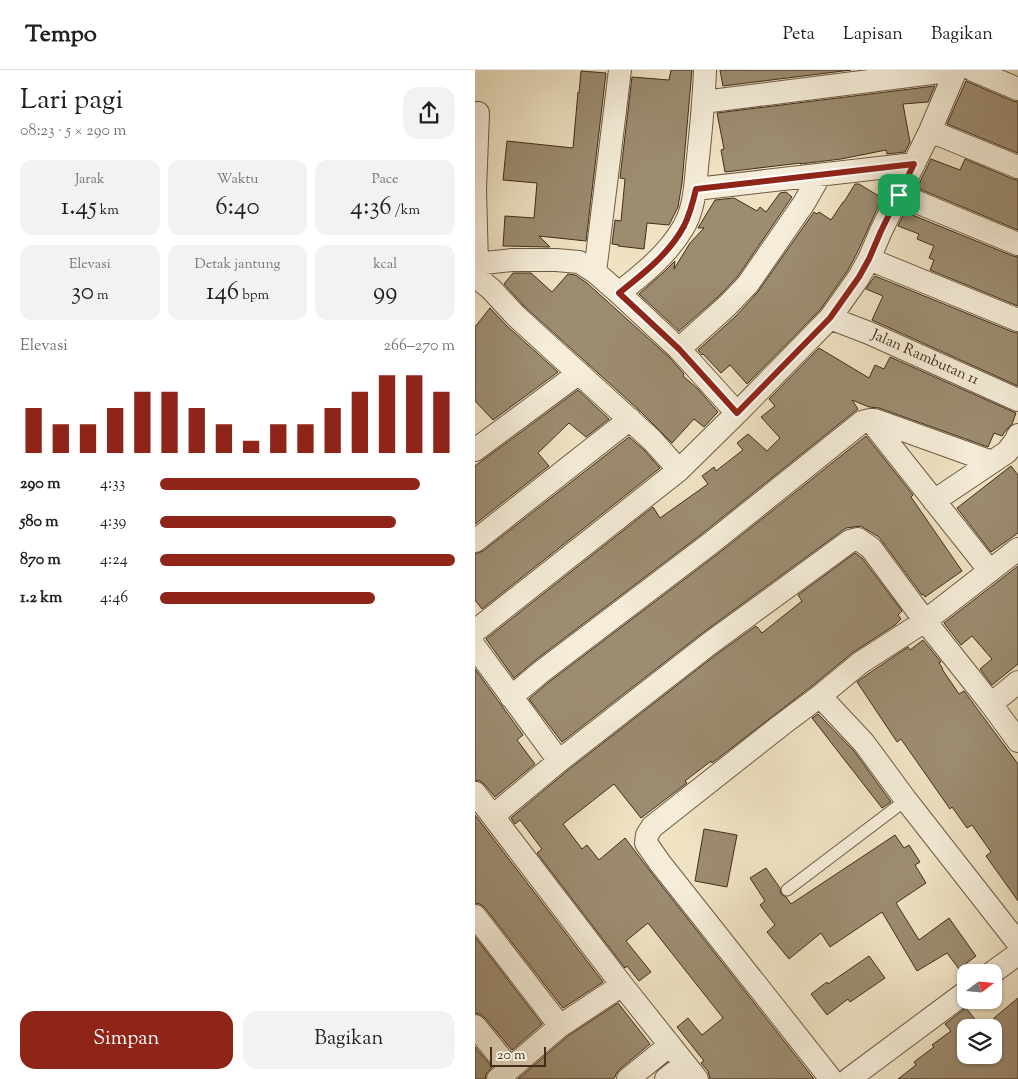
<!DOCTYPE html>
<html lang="id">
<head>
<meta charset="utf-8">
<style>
	:root { --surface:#fff; --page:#f2f2f2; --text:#202124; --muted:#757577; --line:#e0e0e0; --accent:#8f2418 }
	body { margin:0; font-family:"Sorts Mill Goudy",serif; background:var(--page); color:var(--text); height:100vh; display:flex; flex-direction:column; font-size:19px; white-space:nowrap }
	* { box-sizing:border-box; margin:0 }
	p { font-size:16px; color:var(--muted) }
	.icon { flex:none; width:28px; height:28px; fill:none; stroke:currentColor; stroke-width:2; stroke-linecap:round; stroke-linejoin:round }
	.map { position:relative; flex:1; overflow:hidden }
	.panel { display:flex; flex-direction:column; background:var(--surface); width:475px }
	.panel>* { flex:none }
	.needle { width:32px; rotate:74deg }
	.fabs { position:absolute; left:482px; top:894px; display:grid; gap:10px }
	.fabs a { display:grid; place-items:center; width:45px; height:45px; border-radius:10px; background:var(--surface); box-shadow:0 1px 4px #0004; font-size:25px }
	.scale { position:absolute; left:15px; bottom:12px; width:56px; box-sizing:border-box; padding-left:5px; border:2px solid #432d18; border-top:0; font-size:14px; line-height:18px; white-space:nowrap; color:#432d18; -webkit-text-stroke:4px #f5edd9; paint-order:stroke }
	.pin { position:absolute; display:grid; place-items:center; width:42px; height:42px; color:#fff; margin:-21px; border-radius:10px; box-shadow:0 2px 8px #0006 }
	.round { display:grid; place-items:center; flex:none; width:52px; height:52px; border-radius:15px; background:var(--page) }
	.overview { display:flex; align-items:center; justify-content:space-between; height:85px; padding:0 20px }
	h1 { font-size:28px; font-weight:600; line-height:38px }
	.metrics { display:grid; grid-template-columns:repeat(3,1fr); gap:8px; height:85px; padding:5px 20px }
	.metrics div { display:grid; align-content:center; border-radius:12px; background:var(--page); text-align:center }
	.metrics b { font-size:25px; font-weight:600 }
	.metrics small { font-size:14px; font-weight:400 }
	.metrics p { font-size:14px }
	.chart { height:140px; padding:10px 20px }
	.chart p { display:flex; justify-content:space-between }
	.chart svg { width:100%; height:90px; margin-top:5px; stroke:var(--accent); stroke-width:6 }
	.button { display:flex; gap:10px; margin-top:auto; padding:10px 20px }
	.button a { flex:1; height:58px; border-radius:15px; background:var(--accent); color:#fff; font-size:20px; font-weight:600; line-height:58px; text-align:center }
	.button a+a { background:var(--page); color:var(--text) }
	ul { padding:0 20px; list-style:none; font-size:16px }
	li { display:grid; grid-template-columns:80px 60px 1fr; align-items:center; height:38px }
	li i { height:12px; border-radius:6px; background:var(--accent) }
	header { display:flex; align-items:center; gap:30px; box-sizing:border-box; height:70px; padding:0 25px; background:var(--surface); border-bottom:1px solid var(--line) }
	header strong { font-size:24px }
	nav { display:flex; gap:28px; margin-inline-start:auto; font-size:18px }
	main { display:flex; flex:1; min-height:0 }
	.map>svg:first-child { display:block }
</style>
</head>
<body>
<header>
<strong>Tempo</strong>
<nav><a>Peta</a><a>Lapisan</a><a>Bagikan</a></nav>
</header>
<main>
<section class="panel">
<div class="overview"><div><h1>Lari pagi</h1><p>08:23 · 5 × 290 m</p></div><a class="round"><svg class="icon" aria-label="share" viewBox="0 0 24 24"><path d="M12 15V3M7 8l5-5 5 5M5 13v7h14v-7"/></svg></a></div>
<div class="metrics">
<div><p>Jarak</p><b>1.45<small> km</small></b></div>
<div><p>Waktu</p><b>6:40</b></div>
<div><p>Pace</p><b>4:36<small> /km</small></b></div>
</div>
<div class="metrics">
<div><p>Elevasi</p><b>30<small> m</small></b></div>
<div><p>Detak jantung</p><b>146<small> bpm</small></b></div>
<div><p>kcal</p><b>99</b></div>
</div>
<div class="chart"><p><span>Elevasi</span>266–270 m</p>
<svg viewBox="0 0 160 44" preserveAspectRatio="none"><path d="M5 44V22M15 44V30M25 44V30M35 44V22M45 44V14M55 44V14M65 44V22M75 44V30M85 44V38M95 44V30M105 44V30M115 44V22M125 44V14M135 44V6M145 44V6M155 44V14"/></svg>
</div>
<ul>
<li><b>290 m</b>4:33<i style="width:88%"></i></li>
<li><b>580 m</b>4:39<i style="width:80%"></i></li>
<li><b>870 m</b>4:24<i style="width:100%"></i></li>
<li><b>1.2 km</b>4:46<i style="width:73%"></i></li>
</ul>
<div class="button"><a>Simpan</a><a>Bagikan</a></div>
</section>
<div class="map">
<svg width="543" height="1009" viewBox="0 0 543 1009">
	<rect width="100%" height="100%" fill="#efe3c4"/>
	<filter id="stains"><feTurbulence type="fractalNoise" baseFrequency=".004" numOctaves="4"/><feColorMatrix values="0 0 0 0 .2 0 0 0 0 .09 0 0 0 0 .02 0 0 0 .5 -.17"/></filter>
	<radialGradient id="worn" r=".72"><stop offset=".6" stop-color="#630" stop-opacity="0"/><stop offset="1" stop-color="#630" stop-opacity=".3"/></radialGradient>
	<!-- building -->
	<path fill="#9c8c71" stroke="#432d18" d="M196 0H217L207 113 203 137 194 155 172 153 169 179 143 176 144 175 137 174 140 150 146 151 150 109 145 108 157 7 194 10Z
		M245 0H376L248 16Z
		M106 1 131 3 111 171 64 166 75 177 28 176 30 146 59 148 62 113 28 110 32 71 98 78 103 22 104 23Z
		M491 11 538 31 543 32V83L472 54Z
		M460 16 453 32 428 34 435 72 430 82 412 84 411 80 366 89 325 94 326 93 250 102 246 80 249 79 242 43Z
		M456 89 485 100 490 89 538 109 543 110V160L442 118Z
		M380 114H384L407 128 382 183 373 200 345 240 272 314 255 295 246 303 228 284 227 285 223 280 261 246 282 223 339 142 342 144 344 142 356 150 368 132H369Z
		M311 122 317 127 263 206 243 227 204 261 164 224 188 203 200 191 199 199 215 173 229 158H223L240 130 259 128 282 141 285 137 291 142 305 123Z
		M430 142 538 186 543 187V236L455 200 459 190 454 188 459 176 442 169 444 164 423 156Z
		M38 203H56L77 222 93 204 100 205 112 213 195 288 209 304 208 306 223 319 243 342 229 357 219 349 197 373 165 341 50 237 29 214Z
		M400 206 538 262 543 263V316L397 250 408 226 391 219Z
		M15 238 32 256 83 302 18 350 0 331V257Z
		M344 278 394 308 400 295 409 299 415 287 541 343 537 354 531 360 527 366 519 363 513 377 404 338 394 337 377 330 383 339 379 342 228 463 58 592 39 608 11 569 178 437 185 448 233 414 227 406 239 397 241 401 268 380 262 373 273 364 292 381 305 368 286 347 300 336 294 329Z
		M103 320 134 349 111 367 94 353 63 383 74 396 0 454V396Z
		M391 366 438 425 436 427 487 501 450 527 448 524 447 525 404 467 386 456 371 458 226 564 87 672 54 629 74 612 244 483Z
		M154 367 168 379 185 398 7 539 0 530V484L8 481Z
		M536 396 543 405V463L516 482 482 438Z
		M380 483 387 488 427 541 423 545 426 549 420 555 377 583 337 616 237 693 236 691 210 711 212 713 166 748 139 714 88 754 107 779 112 775 124 790 150 768 175 801 339 1009H235L233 1001 226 993 229 991 202 957 213 948 227 965 248 948 173 853 151 871 176 902 164 911 152 896 150 898 62 783 67 779 45 750 40 754 36 748 92 701 242 584 281 556 287 563 327 531 323 525Z
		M543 496V594L517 615 505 599 517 589 497 566 486 575 469 553Z
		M448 570 466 592 464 593 468 599H467L484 624 489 621 543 694V831L511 786 516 782 497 755 492 758 477 737 475 739 426 669 422 672 382 612 393 604 433 577 435 580Z
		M0 599 48 665 42 670 60 694 20 727 10 715 5 711 0 710Z
		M343 644 379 681 416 732 407 738 337 648Z
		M0 745 128 912 88 938 10 838 5 834 0 833Z
		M229 759 262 765 252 817 220 811Z
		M420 765 429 778 434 775 445 792 440 795 451 813 421 833 444 870 474 848 501 886 484 899 472 883 442 901 407 842 355 877 346 863 314 889 292 862 300 855 285 835 290 831 275 808 291 798 305 818 306 824 311 827 316 834Z
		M0 867 67 954 37 980 10 948 5 944 0 943Z
		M394 886 410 908 375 932 373 929 352 945 336 924 352 912 353 914Z
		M543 928V1009H423L441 995 439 992 459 977 457 975 476 961 470 954 491 938 507 958H491V985H519V948Z
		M143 933 175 974 145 999 141 1004 140 1007 138 1009H43L93 966Z
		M0 977 17 997 11 1004 10 1009H0Z"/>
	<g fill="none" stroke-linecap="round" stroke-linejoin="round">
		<defs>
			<path id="lane" d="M312 820 431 730"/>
			<path id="street" d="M498 0 543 19
				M228 32 481 0
				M455 61 543 97
				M221 119 439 94
				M425 125 543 174
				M394 189 543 250
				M0 194 37 190H81L104 192 120 202 144 223C168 204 192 185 208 158 221 136 220 112 223 88 226 59 229 29 230 0
				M2 194 0 120 3 43
				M120 202 145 0
				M0 206 16 219 41 246 177 370 204 400
				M144 223 204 279 262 343
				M355 248 394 263 543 330
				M204 279 252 236 273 214 329 133 345 105
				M395 350 515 501
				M0 380 104 303
				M459 431 532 382 541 370 543 365
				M0 471 155 349
				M0 561 204 400 262 343 355 248 384 207 394 189 406 161 455 61 481 0
				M0 577 84 691
				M345 626 389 673 431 730 543 873
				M36 627 66 602 236 473 387 352 395 350H400L517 392
				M516 634 543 612
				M0 723 147 915 222 1009
				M18 746 84 691 234 574 375 471 383 469 396 478 450 551 516 634 543 671
				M0 846 85 956
				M518 902 543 884
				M0 956 35 999
				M23 1009 85 956 147 915
				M153 1009 195 975
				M191 1009 210 994
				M356 1009 185 793 171 773 172 765 177 757 305 656 345 626 385 593 450 551 543 479
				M374 1009 491 922"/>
		</defs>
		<!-- lane casing -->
		<use href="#lane" stroke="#6e5a43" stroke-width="13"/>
		<!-- street casing -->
		<use href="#street" stroke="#6e5a43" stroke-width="24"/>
		<!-- lane -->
		<use href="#lane" stroke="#f5edd9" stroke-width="11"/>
		<!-- street -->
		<use href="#street" stroke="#f5edd9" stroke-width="22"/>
	</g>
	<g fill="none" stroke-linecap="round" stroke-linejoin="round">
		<defs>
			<path id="route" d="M439 94 406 161 394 189 384 207 355 248 262 343 204 279 144 223C168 204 194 184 209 156 215 144 218 132 221 119Z"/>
		</defs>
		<!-- route casing -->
		<use href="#route" stroke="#fff" stroke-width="10"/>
		<!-- route -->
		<use href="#route" stroke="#8f2418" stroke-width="6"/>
	</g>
	<g text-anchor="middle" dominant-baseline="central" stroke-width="5" stroke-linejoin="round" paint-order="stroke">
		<!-- street labels -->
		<g font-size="15" fill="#432d18" stroke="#f5edd9">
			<text transform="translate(450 288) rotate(24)">Jalan Rambutan 11</text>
		</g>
	</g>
	<rect width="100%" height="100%" filter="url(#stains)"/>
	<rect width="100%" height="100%" fill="url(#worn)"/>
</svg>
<div class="fabs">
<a><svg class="needle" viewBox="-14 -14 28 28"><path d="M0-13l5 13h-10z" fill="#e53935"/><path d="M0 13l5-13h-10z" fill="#757577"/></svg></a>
<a><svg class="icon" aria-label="layers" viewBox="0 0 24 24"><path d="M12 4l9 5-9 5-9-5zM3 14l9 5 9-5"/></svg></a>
</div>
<div class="scale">20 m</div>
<div class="pin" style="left:424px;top:125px;background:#1e9e55"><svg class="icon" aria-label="arrive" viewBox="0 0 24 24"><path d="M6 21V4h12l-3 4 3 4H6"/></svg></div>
</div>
</main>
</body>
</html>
